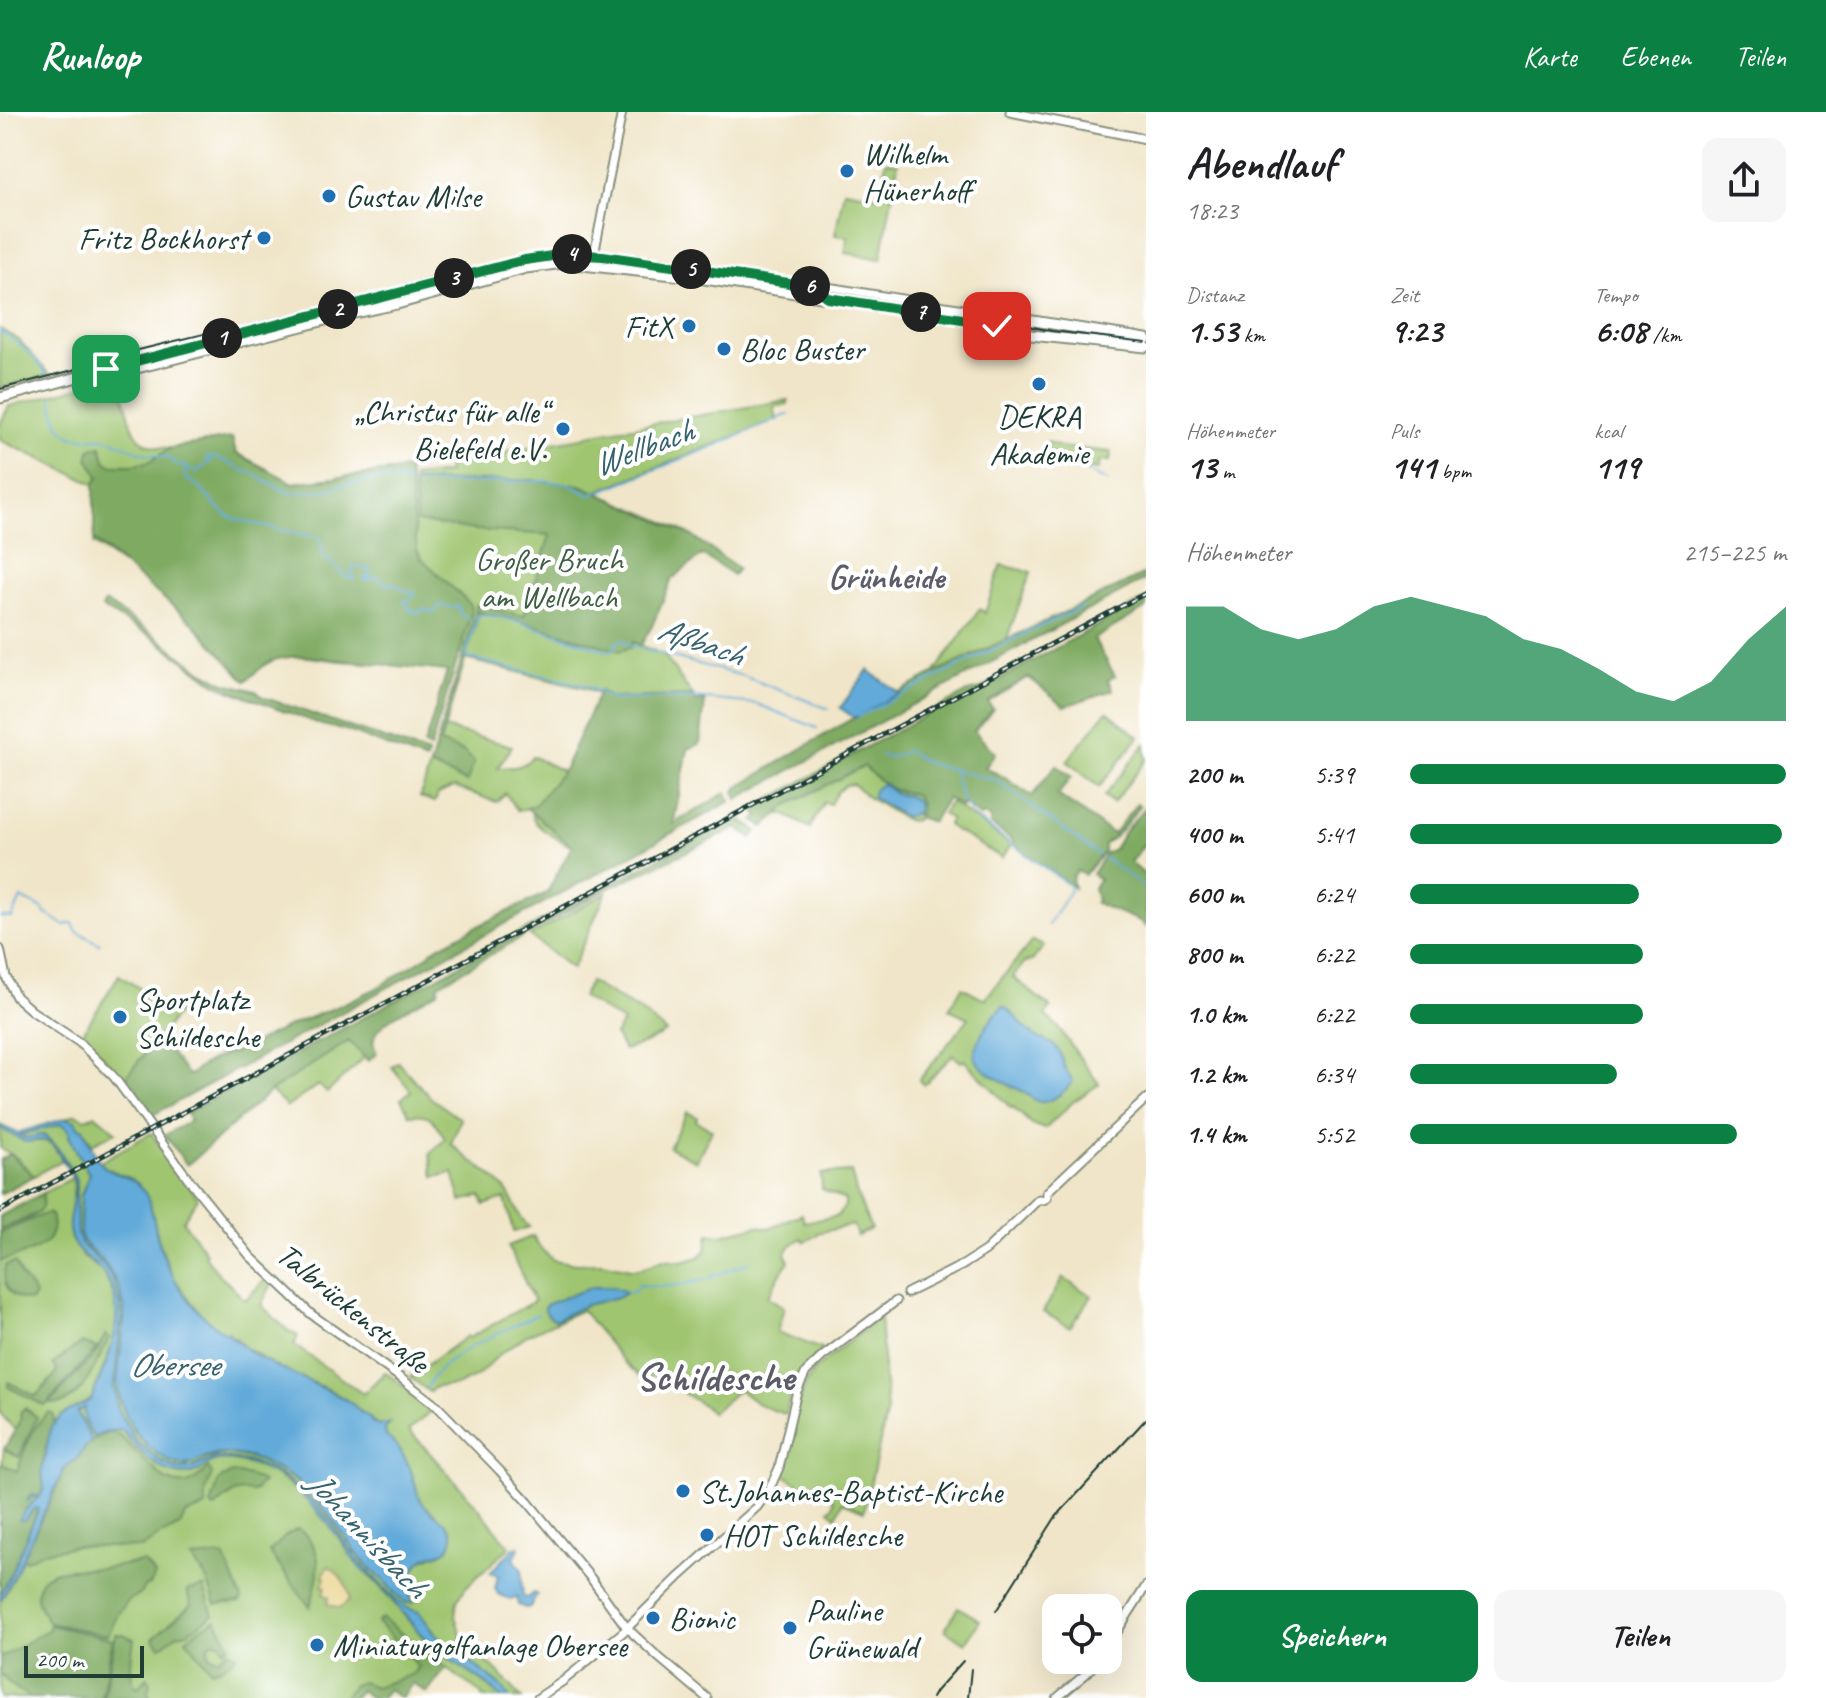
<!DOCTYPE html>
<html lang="de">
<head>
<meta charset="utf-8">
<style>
	:root { --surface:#fff; --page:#f6f6f6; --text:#202124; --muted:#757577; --accent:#0b8043 }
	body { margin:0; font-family:Caveat,sans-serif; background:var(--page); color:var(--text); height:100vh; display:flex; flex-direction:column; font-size:30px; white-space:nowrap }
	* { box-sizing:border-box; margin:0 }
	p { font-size:26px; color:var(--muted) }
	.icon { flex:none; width:44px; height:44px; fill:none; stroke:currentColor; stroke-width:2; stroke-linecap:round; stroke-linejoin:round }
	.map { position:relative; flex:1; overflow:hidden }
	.panel { display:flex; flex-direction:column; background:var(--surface); width:680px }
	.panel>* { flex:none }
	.controls { position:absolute; left:1042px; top:1482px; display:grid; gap:16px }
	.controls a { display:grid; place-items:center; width:80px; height:80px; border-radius:16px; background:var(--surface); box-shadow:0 8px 32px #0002; font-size:40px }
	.scale { position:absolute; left:24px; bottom:20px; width:120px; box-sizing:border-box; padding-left:8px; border:4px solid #1f3d34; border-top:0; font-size:22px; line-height:28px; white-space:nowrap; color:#1f3d34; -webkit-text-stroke:6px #fff; paint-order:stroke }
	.pin { position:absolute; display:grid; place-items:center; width:68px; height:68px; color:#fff; margin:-34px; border-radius:16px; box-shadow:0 4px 12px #0006 }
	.km { position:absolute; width:40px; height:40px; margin:-20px; border-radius:50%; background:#222; color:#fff; font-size:22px; line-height:40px; text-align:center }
	.round { display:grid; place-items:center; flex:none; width:84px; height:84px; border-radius:16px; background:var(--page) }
	.overview { display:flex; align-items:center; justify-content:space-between; height:136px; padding:0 40px }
	h1 { font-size:44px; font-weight:700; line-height:60px }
	.metrics { display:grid; grid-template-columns:repeat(3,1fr); gap:12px; height:136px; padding:8px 40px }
	.metrics div { display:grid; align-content:center }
	.metrics b { font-size:34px; font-weight:700 }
	.metrics small { font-size:22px; font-weight:400 }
	.metrics p { font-size:22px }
	.chart { height:224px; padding:16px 40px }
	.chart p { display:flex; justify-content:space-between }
	.chart svg { width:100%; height:144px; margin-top:8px; fill:var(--accent); opacity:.7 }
	.action { display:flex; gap:16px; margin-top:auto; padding:16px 40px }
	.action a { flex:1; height:92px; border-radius:16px; background:var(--accent); color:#fff; font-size:32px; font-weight:700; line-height:92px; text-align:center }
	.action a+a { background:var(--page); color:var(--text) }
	ul { padding:0 40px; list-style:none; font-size:26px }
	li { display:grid; grid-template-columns:128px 96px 1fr; align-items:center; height:60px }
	li i { height:20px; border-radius:10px; background:var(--accent) }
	header { display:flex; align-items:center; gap:48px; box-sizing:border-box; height:112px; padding:0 40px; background:var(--accent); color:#fff }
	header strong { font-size:38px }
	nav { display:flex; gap:44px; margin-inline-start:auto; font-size:28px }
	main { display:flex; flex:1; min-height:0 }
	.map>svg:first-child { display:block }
</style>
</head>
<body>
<header>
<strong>Runloop</strong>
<nav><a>Karte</a><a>Ebenen</a><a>Teilen</a></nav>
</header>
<main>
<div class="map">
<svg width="1146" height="1586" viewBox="0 0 1146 1586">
	<rect width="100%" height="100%" fill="#fff"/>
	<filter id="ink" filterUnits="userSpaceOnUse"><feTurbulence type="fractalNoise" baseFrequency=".0125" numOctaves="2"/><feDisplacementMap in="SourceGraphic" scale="16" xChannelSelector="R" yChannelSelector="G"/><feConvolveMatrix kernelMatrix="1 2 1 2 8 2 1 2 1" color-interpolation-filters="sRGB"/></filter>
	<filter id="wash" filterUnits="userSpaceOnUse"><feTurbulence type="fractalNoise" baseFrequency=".006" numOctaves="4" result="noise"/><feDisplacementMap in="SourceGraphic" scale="32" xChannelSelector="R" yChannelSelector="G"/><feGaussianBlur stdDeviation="1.8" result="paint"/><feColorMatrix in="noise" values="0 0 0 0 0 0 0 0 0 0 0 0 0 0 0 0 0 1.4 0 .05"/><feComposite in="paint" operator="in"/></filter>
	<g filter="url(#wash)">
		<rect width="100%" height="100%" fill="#f0e5c8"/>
		<!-- green -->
		<path fill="#9fc570" stroke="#5f8152" stroke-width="2" d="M886 49 898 51 881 147 845 141 848 125 835 123 844 78 880 84Z
			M0 217 19 228 50 263 0 276Z
			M111 267C138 282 116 339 171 336L232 326 236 341 293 371 408 357 409 370H413V365L448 361 447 350 587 325V323L788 288V292L774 295 777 308 595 380 663 409 691 423 633 530 664 543 693 584 688 636 673 713 547 781 572 735C556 725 530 716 531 695L518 699 505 681 497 690 454 675 438 682 435 690 420 685 430 654 466 670 464 640 439 631 444 616 512 634 498 656C512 655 524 657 532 644L562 659 568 653 600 579 598 582 587 577 465 547 466 544 459 542 457 548 385 552 339 549 302 544 283 545 267 550 251 564 235 543 199 506 94 432V372L0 328V312L9 294Z
			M1046 330 1061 335 1111 340 1110 349H1100L1098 358 1080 356 1059 350 1057 343 1043 338Z
			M1001 453 1031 460 1006 529 932 564 980 497 985 501Z
			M1107 599 1139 625 1099 675 1067 649Z
			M1145 632 1146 648 1113 691 1104 684Z
			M864 653C872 662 885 674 895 678 909 684 915 675 921 694L916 708 912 709 906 708 869 686 853 672 845 673 837 680 830 692 824 690 810 716 784 702H777L787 693Z
			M950 690 1011 733 1002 746 950 715 948 712 951 707 942 702Z
			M606 781 572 857 530 824Z
			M1032 829 1044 834 1032 849 1025 850 1013 865 1051 896 1045 903 1057 914 1099 972 1073 990 1045 1017 1031 1012 1013 995 1011 996 964 948 961 950 953 943 924 973 919 968 969 906 949 897 962 875 985 887Z
			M119 863 178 901 124 967 103 944 83 925 82 922Z
			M590 870 642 900 666 920 645 931 624 938 615 923 623 910 582 885Z
			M350 928 365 945 327 981 318 973 287 995 271 979Z
			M398 950 431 986 461 1007 451 1031C467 1049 490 1059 505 1077 515 1089 517 1104 529 1115L514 1120 505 1087 484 1093 481 1084 461 1089 453 1061 434 1065 430 1041 445 1027C435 1010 433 1000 410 1003L409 1001 401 987 411 979 392 955Z
			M687 1000 697 1005 696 1009 712 1018 696 1049 669 1035Z
			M76 1002 85 1007 96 1003 116 1020 92 1032 83 1017H81L69 1006H66Z
			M56 1012C63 1011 67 1015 70 1020L69 1025 89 1062 81 1084 80 1120 87 1135 102 1148 110 1159 118 1173 124 1194V1209L117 1271 119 1286 134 1319 146 1333 171 1350 203 1347 227 1341 258 1348 285 1361 316 1385 364 1451 385 1470 398 1485 407 1491 413 1490C405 1477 412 1461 420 1449 430 1444 446 1442 451 1431 459 1412 428 1401 420 1388 417 1383 417 1376 415 1370 410 1351 400 1337 386 1324L385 1317 388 1312 380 1314 361 1301 351 1291 328 1277 265 1250 256 1241 245 1236 237 1227 216 1215 202 1203 172 1164 159 1130 151 1095 141 1075 132 1067 106 1056 100 1050 151 1021 198 1086 183 1109 206 1141 205 1144 218 1161 245 1188 267 1166 272 1172 261 1193 287 1218 298 1224 294 1233 363 1282 385 1260 434 1297 409 1318 476 1393 510 1435 466 1475 457 1489 455 1504 463 1529 499 1561 522 1586H510L500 1573 436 1523 419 1500 407 1496 396 1488 359 1450 330 1409 315 1391 280 1362 251 1350 226 1346H215L191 1356 178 1357 160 1349 135 1328 118 1297 114 1275 121 1209V1193L112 1167 104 1154 82 1133 77 1121 76 1067 60 1039 48 1026 44 1023 25 1026 18 1024Z
			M0 1016 25 1030C48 1028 50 1026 62 1048L34 1064 16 1045 0 1036Z
			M851 1060 857 1083 871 1117 857 1124 853 1113 817 1121V1123L805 1130 802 1126 791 1133 785 1142 789 1149 780 1162 768 1185 784 1195 777 1220 824 1238C798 1257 793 1272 786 1302 767 1298 753 1291 739 1277L712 1301 706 1295 652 1262 647 1271 622 1248 582 1198 527 1223 500 1242 477 1264 458 1273 435 1275 429 1280 410 1265 467 1224 469 1226 534 1189 508 1134 533 1124 541 1137 553 1148 576 1152 602 1151 630 1157H640L663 1148 682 1150 699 1145 706 1138 709 1122 721 1123 757 1114 769 1116 802 1102 804 1110 838 1104 845 1094V1088L822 1077 821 1062Z
			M72 1066 74 1073 69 1118 71 1127 83 1145 102 1159 114 1183 117 1202 114 1228 91 1288 63 1302 51 1315 0 1482V1355L2 1352 4 1337 15 1318 0 1301V1118C21 1110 43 1108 43 1081Z
			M1063 1166 1092 1184 1070 1215 1043 1200Z
			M880 1205 887 1299 864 1399 843 1390 836 1404 829 1398 833 1394 834 1387 808 1374 806 1376 787 1365 783 1361C790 1330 795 1280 816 1256Z
			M87 1294 99 1324 110 1319 122 1318C133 1334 158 1361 178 1361 185 1362 192 1360 198 1359 209 1348 223 1347 238 1350 282 1356 313 1392 338 1424 346 1434 351 1445 359 1454 366 1462 375 1468 381 1476 397 1494 412 1514 429 1531 451 1553 481 1564 502 1586H483L482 1582 446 1556 427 1581 413 1571 401 1586 388 1577 381 1586H371L360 1578 353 1586H0V1490L16 1460 63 1359 90 1324 77 1300Z
			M958 1495 980 1508 966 1531 945 1518Z"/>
		<!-- forest -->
		<path fill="#7faa62" stroke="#4f744b" stroke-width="2" d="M232 326 236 341 293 371 408 357 417 438 421 446 469 491 472 499 430 637 424 634 447 559 302 544C270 546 269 548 246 569L193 511 94 428V372L99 365 88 346 91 336 101 334 105 348 107 351 112 353H131L147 351 171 336Z
			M532 368 580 373 691 423 738 457 733 463 702 443 672 467 652 514 641 533 633 530 630 536 620 539 512 507 478 500 479 502 440 631 464 640 474 650 467 670 430 654 476 499V493L524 504 550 423 476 418 417 410 413 370Z
			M1146 461V467L737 687 735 680 737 676C801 637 865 597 932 563 1002 528 1076 497 1146 461Z
			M1146 487V496L1094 527 1115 564 1108 568 1113 578 1065 594 1028 565 988 590 993 597 974 619 995 641 985 656 1000 663 1032 684 1056 653 1071 665 1058 683 1113 722 1137 691 1140 694 1115 725 1104 732V740L1084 763 1077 759 1072 767 1074 776 1015 734 1012 728 990 712 991 707 984 703 980 705 964 692 961 695 947 686 932 710 918 705 921 694C915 675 909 684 895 678 885 674 872 662 864 654L787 693 765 714 763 715 754 709 759 706 753 696 968 580 981 577Z
			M105 490 154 523 203 560 225 571 256 579 263 585 428 642 426 649 345 618 322 613 224 576 209 568 152 525 102 496Z
			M600 579 612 586 693 584 694 589H705L700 632 688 637 673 712 727 680V682L731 689 151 1004 124 967 158 925 187 962 190 963C201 952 215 947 229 940L231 942 291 913 334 896 375 877 429 843 431 839 472 817 547 781 572 734 527 696 535 693 567 653 566 652Z
			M1146 695V731L1130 750 1146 764V815L1140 809 1095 791 1097 789 1094 776 1099 767 1092 762 1106 741 1114 737 1126 717Z
			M738 705 757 719 752 726 737 716 607 777 439 872 438 880C421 890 384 905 375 923 372 930 374 935 377 941L368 949 349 929 271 979 187 1053 165 1023 190 1009 186 1001 601 777Z
			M10 1042 34 1064 0 1082V1048Z
			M43 1081 42 1096 38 1101 0 1118V1104Z
			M47 1101 51 1103C61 1137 24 1142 0 1149V1121Z
			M15 1151 21 1164 35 1182 32 1189C10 1188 1 1174 5 1153Z
			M106 1222 109 1226 107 1231C95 1252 80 1298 50 1291L95 1242Z
			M81 1231 97 1236 46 1293H43L8 1275V1270L36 1284 55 1263 57 1258 53 1252Z
			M25 1296 37 1305 19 1345 4 1337 20 1310 21 1299Z
			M49 1300 53 1302 54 1311 51 1315C48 1329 43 1343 42 1357 41 1368 46 1374 40 1384L32 1382V1384L38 1385 23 1408 35 1396 39 1395 10 1464 0 1482V1355L2 1352 17 1359C25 1338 31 1314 49 1300Z
			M109 1321H114L121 1325 165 1368C186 1377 193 1372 208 1356L212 1362 206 1379V1395L185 1403 180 1414 161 1423 141 1436 77 1434 43 1440 26 1448 22 1446 54 1381 63 1359 67 1353 79 1344 83 1336 99 1324Z
			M232 1361 250 1364 263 1370 254 1380C233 1377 230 1383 215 1396L211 1394 219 1368Z
			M298 1417C328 1438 318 1466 310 1495L269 1440 287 1423Z
			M219 1444 225 1446 242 1487 240 1490 216 1492 205 1464 191 1446Z
			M144 1450 155 1463 151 1472 144 1475 141 1481 128 1489 119 1500 108 1523 49 1511C44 1503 36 1491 37 1482 38 1451 80 1458 100 1456 115 1456 129 1451 144 1450Z
			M204 1475 213 1503 188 1520 177 1522 165 1532 160 1534 153 1526 191 1493 187 1478Z
			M382 1506 446 1556 427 1581 413 1571 401 1586 388 1577 381 1586H371L360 1578 353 1586H343L353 1573 362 1570 375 1575 413 1562 418 1554 377 1510Z
			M216 1508 230 1533 224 1538 221 1530H212L208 1534 209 1543 218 1547 229 1538 237 1543C230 1552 221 1555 211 1558L186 1527 202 1515Z
			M49 1513 113 1527 101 1586H31L11 1573 0 1562V1546L49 1517Z
			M116 1522H123L134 1527C132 1543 128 1559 135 1574L138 1575 147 1565 150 1570 148 1580 150 1586H103Z"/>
		<!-- sand -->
		<path fill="#eeda9e" stroke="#868c69" stroke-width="2" d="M329 1454C339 1461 350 1475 349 1488L340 1496 327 1492 329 1485 323 1482 326 1475 322 1474 325 1466 323 1463Z"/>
		<!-- water -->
		<path fill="#62aad9" stroke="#407486" stroke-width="2" d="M868 558 899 581 855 606 840 596Z
			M883 671C887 675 892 680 897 682 907 685 912 682 918 692L916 702 905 705 872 685 875 677Z
			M1003 894C1017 902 1023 918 1037 925 1046 930 1053 930 1059 939 1063 945 1062 952 1066 958 1068 962 1071 965 1073 969 1067 978 1055 988 1044 990 1035 991 1029 983 1022 979 1010 974 982 960 976 948 970 933 993 904 1003 894Z
			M66 1006 75 1009 79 1016H83C89 1029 96 1051 109 1058 119 1064 133 1065 141 1075 153 1090 153 1110 158 1127 168 1165 193 1200 225 1221L229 1220V1223C237 1227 239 1232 246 1237 254 1243 262 1248 271 1251L272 1253C286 1258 299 1265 312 1271 329 1280 350 1286 361 1301L362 1300 371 1307V1310L379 1314 390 1311 385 1317 386 1324C399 1333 409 1351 414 1369 417 1377 417 1385 423 1391 431 1403 456 1412 452 1428 449 1444 432 1440 422 1448 413 1455 411 1469 408 1481L413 1490 407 1491C397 1486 392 1477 385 1470 376 1461 366 1454 359 1444 334 1411 314 1374 275 1356 256 1346 232 1338 210 1344 201 1347 192 1354 181 1353 175 1352 170 1349 164 1346 137 1329 121 1303 117 1271L124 1209V1194L118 1173 110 1159 102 1148 84 1131 80 1121 81 1084 89 1062 69 1024 70 1020 62 1012 19 1023 25 1026 42 1023 48 1026 60 1039 76 1067 77 1121 82 1133 104 1154 112 1167 121 1193V1209L114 1275 118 1297 135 1328 160 1349 178 1357 191 1356 215 1346H226L251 1350 272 1358 286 1367 315 1391 330 1409 359 1450 396 1488 407 1496 419 1500 436 1523 500 1573 510 1586H502C482 1564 452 1553 430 1532 411 1513 396 1491 378 1472 373 1466 366 1462 360 1456 352 1447 346 1436 339 1426 332 1416 324 1407 316 1398 303 1384 288 1367 269 1360 253 1353 235 1346 217 1349 208 1351 203 1357 196 1360 168 1373 137 1337 122 1318L110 1319 94 1325C88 1315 81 1305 85 1295L77 1300 92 1329C83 1335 83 1341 76 1347 71 1352 67 1353 63 1359L16 1460 0 1489V1482L10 1464 39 1396H35L23 1409 19 1408 26 1397 38 1386 32 1384 27 1390 29 1384 32 1382 40 1384 44 1377 42 1358 51 1315 63 1302 91 1288C107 1250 132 1199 103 1161 93 1147 77 1144 71 1126 64 1107 77 1090 74 1071 72 1062 65 1053 60 1044 48 1023 46 1028 25 1030L0 1016V1013L17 1021Z
			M592 1175H612L627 1180 619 1185 586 1193 555 1208C550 1206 543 1199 545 1194L547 1192Z
			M515 1435H519V1436L514 1447 522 1458C520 1467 523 1475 523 1485L527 1486 533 1481 537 1483 530 1495 526 1496 518 1493 517 1485 511 1488 500 1483 495 1477 498 1464 490 1461Z"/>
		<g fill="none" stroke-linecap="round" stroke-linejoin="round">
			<!-- stream -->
			<path stroke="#62aad9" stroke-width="2" d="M0 219C20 233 35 241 47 264
				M52 285C56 306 57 325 83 326 91 327 100 325 108 327 118 329 132 338 143 341 157 345 168 342 178 354L185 353V359L193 358 196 361 211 349 206 347 207 345C229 345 234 359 250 360L289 381 328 378 341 373 377 368 397 367 409 371
				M1060 348 1108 369
				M185 359 184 363 188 369H191L201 377 217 395 228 404 239 408 285 419 317 425 320 427 323 445C336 450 339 467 355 467L351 460 353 454C359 453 363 458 369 457V464L364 466 366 469 376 464C382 468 381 472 390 473L391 470 408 480H415V483L403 490 411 495 408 498 415 499 417 501 426 497 432 501 437 498 439 493C445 494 453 496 458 494L460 502 470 508
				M413 372 547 369 570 373 591 383 715 334 789 302
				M859 604 1007 530 1082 495
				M817 616 757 592 694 586 612 587 587 574 465 545 478 503C492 503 509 507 523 511L610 540 614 536 618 529 624 528 628 533 743 564 829 597
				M881 643C890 649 898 641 908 639L927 651 995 668 1099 743
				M953 658 962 687 970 698V701
				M972 704 999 723
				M1000 724 1070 774 1069 780 1048 813
				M1104 746 1146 776
				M0 805 12 806 21 786 43 797 44 800 64 813 73 811 76 819 100 832
				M709 1166 749 1150
				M637 1175 639 1173C662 1177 683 1173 707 1167
				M626 1180H634L636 1178
				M427 1276C439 1243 507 1218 538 1202"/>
		</g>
	</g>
	<g filter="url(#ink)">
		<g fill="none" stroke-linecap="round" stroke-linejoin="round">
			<defs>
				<path id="secondary" d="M1010 0 1146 27
					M593 148 622 0
					M0 837 6 865 16 885 32 899 80 931 114 965 190 1069 250 1144 311 1202 402 1267 438 1295 500 1359 528 1390 590 1465 627 1516 656 1543 707 1586
					M907 1181 963 1153 986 1138 1039 1087 1043 1088 1047 1086V1080L1146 987
					M1108 1534 1146 1474
					M538 1586 563 1569 623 1520 679 1465 757 1395 769 1378 779 1356 797 1279 806 1260 823 1244 896 1189
					M1057 1586 1087 1561 1099 1548"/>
				<path id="primary" d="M102 265 345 203 397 192 526 156 564 151 692 165 962 207 1031 223 1146 235
					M0 286 244 220 525 148 566 142 603 144 833 177 1146 227"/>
			</defs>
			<!-- secondary casing -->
			<use href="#secondary" stroke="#88917e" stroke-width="11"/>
			<!-- primary casing -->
			<use href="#primary" stroke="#88917e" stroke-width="13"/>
			<!-- secondary -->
			<use href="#secondary" stroke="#fff" stroke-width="7"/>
			<!-- primary -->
			<use href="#primary" stroke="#fff" stroke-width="9"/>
			<!-- tram -->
			<path stroke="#1f3d34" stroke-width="2" d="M0 277 77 257 122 242 225 217 261 220 402 186 527 151 573 145 833 180 999 208 1052 219 1146 230
				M996 1499 1055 1406 1146 1307
				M932 1586 936 1579 963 1549
				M968 1586 971 1557"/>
			<defs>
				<path id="rail" d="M0 1099 1146 481"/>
			</defs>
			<!-- rail casing -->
			<use href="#rail" stroke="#1f3d34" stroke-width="5"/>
			<!-- rail -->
			<use href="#rail" stroke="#fff" stroke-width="2" stroke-dasharray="6" stroke-linecap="butt"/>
		</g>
	</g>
	<g fill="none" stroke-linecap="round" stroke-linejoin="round" filter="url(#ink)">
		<defs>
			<path id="route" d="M106 257 525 148 566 142 603 144 823 176 824 182 828 186 962 207 997 214"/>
		</defs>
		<!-- route casing -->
		<use href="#route" stroke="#fff" stroke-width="16"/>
		<!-- route -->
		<use href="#route" stroke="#0b8043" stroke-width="10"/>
	</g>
	<!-- markers -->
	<g fill="#1f6fb2" stroke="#fff" stroke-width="3">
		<circle cx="847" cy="59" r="8"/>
		<circle cx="329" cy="84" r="8"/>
		<circle cx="264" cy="126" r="8"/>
		<circle cx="689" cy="214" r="8"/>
		<circle cx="724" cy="237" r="8"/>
		<circle cx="1039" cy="272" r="8"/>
		<circle cx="563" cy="317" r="8"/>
		<circle cx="120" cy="905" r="8"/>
		<circle cx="683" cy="1379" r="8"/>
		<circle cx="707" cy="1423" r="8"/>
		<circle cx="653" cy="1506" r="8"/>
		<circle cx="790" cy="1516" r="8"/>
		<circle cx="317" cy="1533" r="8"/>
	</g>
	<g text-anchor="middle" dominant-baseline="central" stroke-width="8" stroke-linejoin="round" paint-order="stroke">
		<!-- poi labels -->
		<g font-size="32" fill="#1f3d34" stroke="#fff" text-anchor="start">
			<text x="863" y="41">Wilhelm<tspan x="863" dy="37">Hünerhoff</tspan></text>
			<text x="345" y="84">Gustav Milse</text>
			<text x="248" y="126" text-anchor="end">Fritz Bockhorst</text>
			<text x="673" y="214" text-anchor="end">FitX</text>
			<text x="740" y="237">Bloc Buster</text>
			<text x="547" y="299" text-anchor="end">„Christus für alle“<tspan x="547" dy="37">Bielefeld e.V.</tspan></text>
			<text x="1039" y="304" text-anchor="middle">DEKRA<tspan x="1039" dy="37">Akademie</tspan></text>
			<text x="136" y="887">Sportplatz<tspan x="136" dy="37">Schildesche</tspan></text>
			<text x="699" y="1379">St.Johannes-Baptist-Kirche</text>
			<text x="723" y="1423">HOT Schildesche</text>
			<text x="806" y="1498">Pauline<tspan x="806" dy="37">Grünewald</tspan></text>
			<text x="669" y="1506">Bionic</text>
			<text x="333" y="1533">Miniaturgolfanlage Obersee</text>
		</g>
		<!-- park labels -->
		<g font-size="32" fill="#3f5f43" stroke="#fff">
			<text x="549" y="447">Großer Bruch<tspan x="549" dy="37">am Wellbach</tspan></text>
		</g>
		<!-- street labels -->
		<g font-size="32" fill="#1f3d34" stroke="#fff">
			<text transform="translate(353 1196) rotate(39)">Talbrückenstraße</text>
		</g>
		<!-- water labels -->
		<g font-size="34" font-style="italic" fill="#36636e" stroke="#fff">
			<text transform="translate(643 335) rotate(-21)">Wellbach</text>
			<text transform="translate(701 529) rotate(19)">Aßbach</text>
			<text x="174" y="1252">Obersee</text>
			<text transform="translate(368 1422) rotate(47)">Johannisbach</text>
		</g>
		<!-- neighbourhood labels -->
		<g font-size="34" font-weight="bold" fill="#5d5d6a" stroke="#fff">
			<text x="886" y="464">Grünheide</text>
		</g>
		<!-- district labels -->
		<g font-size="40" font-weight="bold" fill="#5d5d6a" stroke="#fff">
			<text x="715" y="1265">Schildesche</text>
		</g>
	</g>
</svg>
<div class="controls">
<a><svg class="icon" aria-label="locate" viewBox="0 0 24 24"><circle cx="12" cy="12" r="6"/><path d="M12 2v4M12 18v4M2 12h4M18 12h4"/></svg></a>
</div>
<div class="scale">200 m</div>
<div class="pin" style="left:106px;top:257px;background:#1e9e55"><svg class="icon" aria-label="arrive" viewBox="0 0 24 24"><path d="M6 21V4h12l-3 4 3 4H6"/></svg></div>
<div class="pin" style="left:997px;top:214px;background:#d93025"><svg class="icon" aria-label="check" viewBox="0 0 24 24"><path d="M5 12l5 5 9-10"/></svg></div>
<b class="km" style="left:222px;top:226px">1</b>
<b class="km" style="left:338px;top:197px">2</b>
<b class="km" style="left:454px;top:166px">3</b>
<b class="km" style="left:572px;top:142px">4</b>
<b class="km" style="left:691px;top:157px">5</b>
<b class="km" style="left:810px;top:174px">6</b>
<b class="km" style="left:921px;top:200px">7</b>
</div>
<section class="panel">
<div class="overview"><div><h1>Abendlauf</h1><p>18:23</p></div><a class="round"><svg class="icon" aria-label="share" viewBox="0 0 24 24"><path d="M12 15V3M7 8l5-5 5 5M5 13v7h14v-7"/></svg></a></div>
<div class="metrics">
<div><p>Distanz</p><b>1.53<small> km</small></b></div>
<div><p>Zeit</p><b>9:23</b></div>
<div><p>Tempo</p><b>6:08<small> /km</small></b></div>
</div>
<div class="metrics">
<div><p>Höhenmeter</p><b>13<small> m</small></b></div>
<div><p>Puls</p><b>141<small> bpm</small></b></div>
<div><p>kcal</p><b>119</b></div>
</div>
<div class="chart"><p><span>Höhenmeter</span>215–225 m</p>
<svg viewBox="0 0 160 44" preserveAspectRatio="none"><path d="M0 44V9L10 9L20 16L30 19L40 16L50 9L60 6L70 9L80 12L90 19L100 22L110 28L120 35L130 38L140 32L150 19L160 9V44z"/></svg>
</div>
<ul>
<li><b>200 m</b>5:39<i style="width:100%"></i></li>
<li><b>400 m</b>5:41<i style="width:99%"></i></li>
<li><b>600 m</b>6:24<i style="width:61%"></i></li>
<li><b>800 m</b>6:22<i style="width:62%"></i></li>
<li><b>1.0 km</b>6:22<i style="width:62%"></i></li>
<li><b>1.2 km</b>6:34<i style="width:55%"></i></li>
<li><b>1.4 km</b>5:52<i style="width:87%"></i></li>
</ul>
<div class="action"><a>Speichern</a><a>Teilen</a></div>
</section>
</main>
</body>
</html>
